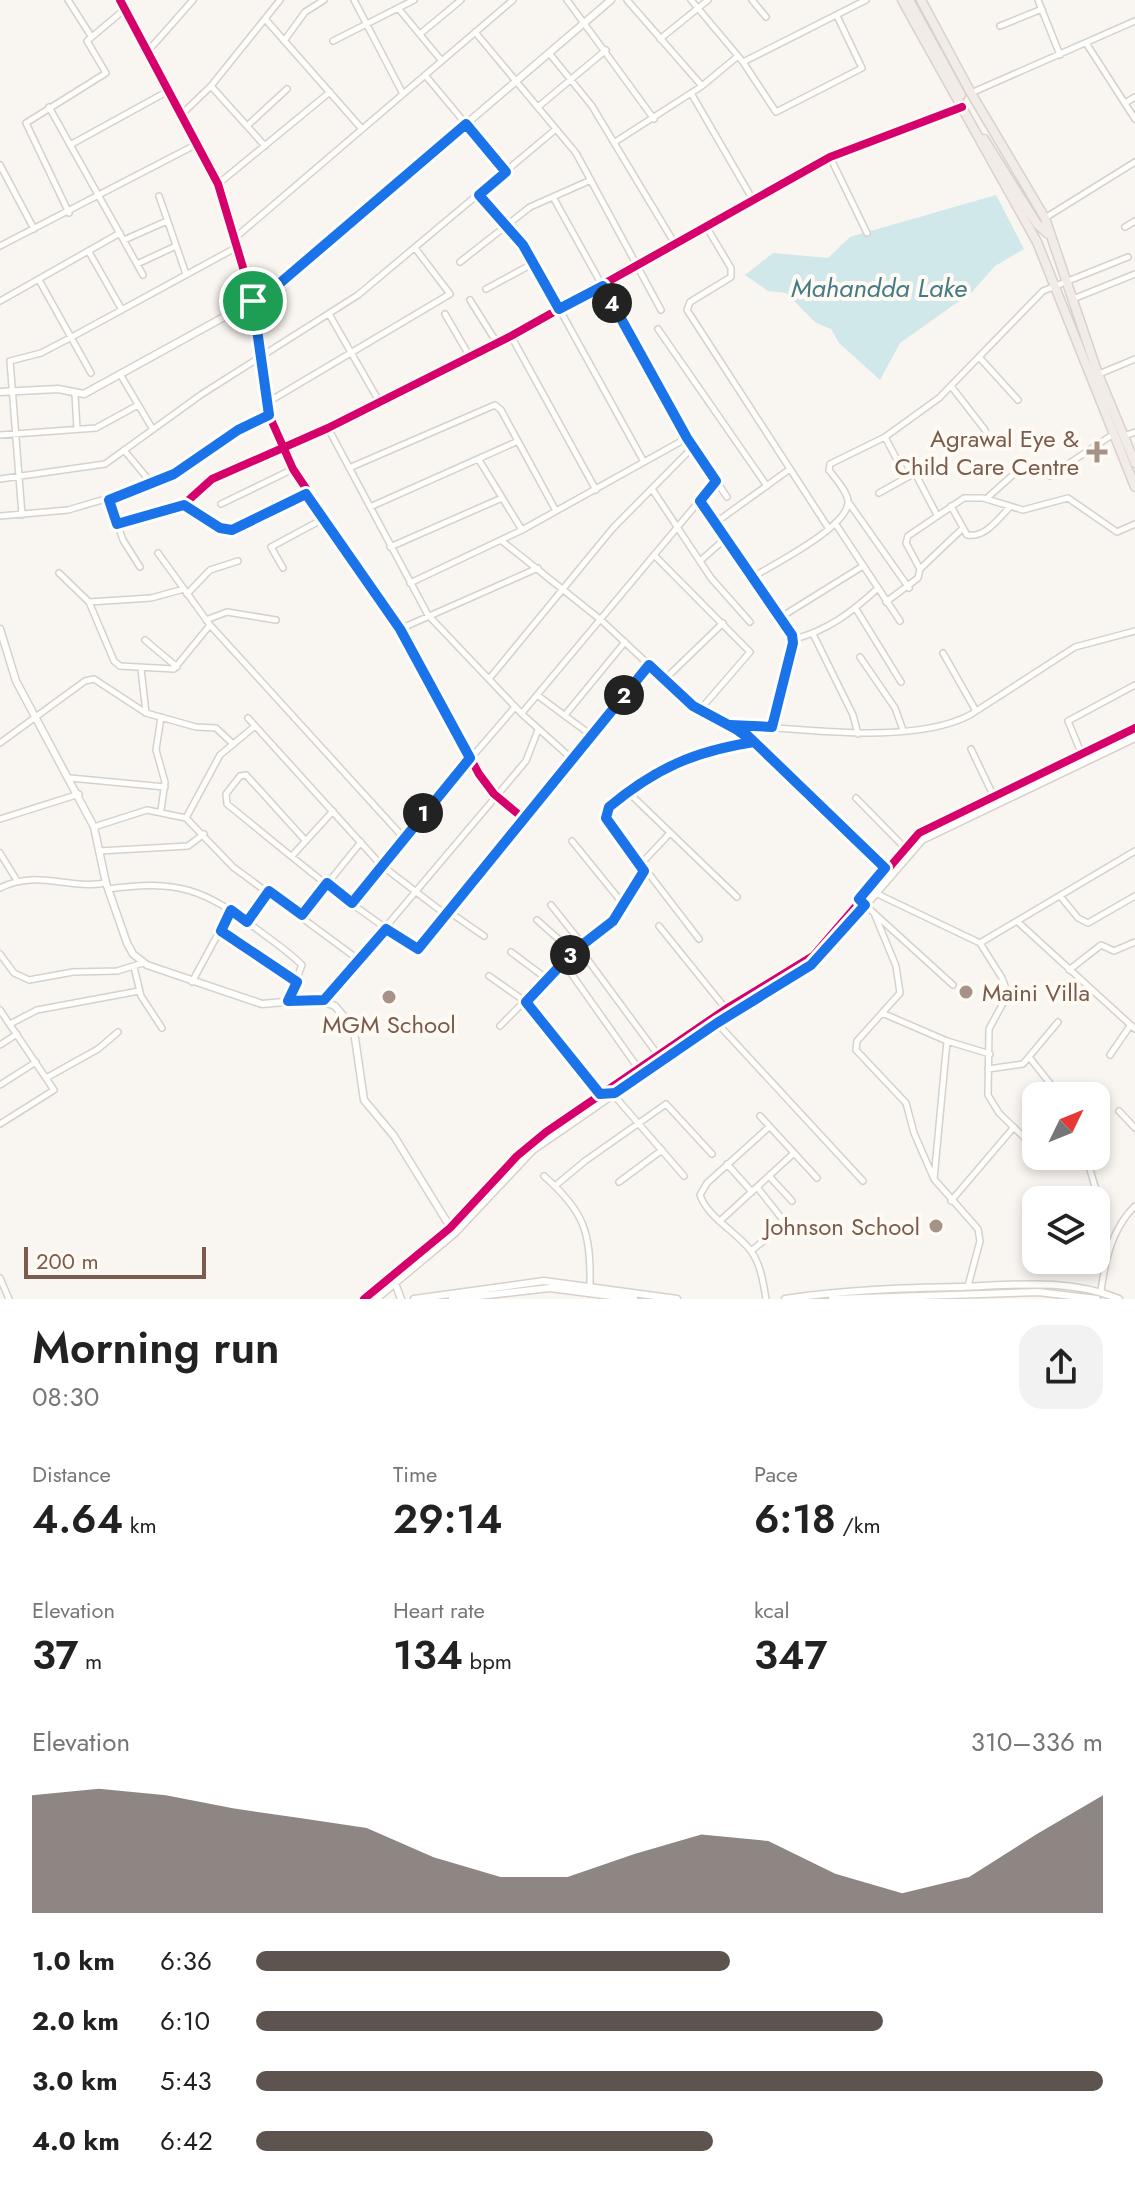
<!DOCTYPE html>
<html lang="en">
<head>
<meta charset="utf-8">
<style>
	:root { --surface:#fff; --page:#f2f2f2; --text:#222; --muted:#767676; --accent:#5d544f }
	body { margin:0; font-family:Jost,sans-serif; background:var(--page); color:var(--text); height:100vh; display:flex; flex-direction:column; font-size:30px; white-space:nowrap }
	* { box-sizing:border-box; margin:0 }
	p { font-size:26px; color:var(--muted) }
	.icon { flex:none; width:44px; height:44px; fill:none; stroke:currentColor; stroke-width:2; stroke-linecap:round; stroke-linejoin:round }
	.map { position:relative; height:1299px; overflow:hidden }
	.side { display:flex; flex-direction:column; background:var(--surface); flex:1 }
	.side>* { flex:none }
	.needle { width:52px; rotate:47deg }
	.fabs { position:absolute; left:1022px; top:1082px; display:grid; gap:16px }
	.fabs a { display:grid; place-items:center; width:88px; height:88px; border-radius:16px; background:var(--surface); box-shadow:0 4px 12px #0003; font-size:40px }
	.scale { position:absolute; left:24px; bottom:20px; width:182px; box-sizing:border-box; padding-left:8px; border:4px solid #7a5c4d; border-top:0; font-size:22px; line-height:28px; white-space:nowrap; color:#7a5c4d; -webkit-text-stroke:6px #fffaf3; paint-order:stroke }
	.pin { position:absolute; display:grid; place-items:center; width:68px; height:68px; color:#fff; margin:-34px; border:4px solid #fff; border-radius:50%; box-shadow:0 2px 8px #0007 }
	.km { position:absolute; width:40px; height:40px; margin:-20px; border-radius:50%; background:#222; color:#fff; font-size:22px; line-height:40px; text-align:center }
	.round { display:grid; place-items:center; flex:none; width:84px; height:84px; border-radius:24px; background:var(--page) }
	.head { display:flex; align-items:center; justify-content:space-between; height:136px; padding:0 32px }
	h1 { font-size:44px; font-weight:600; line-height:60px }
	.stats { display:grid; grid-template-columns:repeat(3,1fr); gap:12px; height:136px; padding:8px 32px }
	.stats div { display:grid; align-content:center }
	.stats b { font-size:40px; font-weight:600 }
	.stats small { font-size:22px; font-weight:400 }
	.stats p { font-size:22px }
	.chart { height:224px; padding:16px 32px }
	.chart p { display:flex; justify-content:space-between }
	.chart svg { width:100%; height:144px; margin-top:8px; fill:var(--accent); opacity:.7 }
	ul { padding:0 32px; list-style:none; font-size:26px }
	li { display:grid; grid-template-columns:128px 96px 1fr; align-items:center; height:60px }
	li i { height:20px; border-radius:10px; background:var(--accent) }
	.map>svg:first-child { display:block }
</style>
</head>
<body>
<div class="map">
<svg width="1135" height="1299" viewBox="0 0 1135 1299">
	<rect width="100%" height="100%" fill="#f9f5f0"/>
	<!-- water -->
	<path fill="#d0e8ea" d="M996 195 1024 249 995 266 972 292 900 343 880 380 839 343 831 329 816 323 786 293 768 291 745 275 773 253 828 258 850 237Z"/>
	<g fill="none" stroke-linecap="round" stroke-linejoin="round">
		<defs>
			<path id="minor" d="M68 0 91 36
				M120 0 218 184 253 301 269 415 293 469 400 629 479 774 494 794 523 818
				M354 0 403 94
				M567 0 654 119
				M627 0 702 86
				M691 0 743 62 776 112 862 68 837 16
				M752 0 766 17
				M1038 0 1060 55
				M398 8 441 60
				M266 20 362 129
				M1000 26 1042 9
				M475 32 576 153 661 310
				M420 34 461 0
				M660 39 708 0
				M284 41 305 12 324 0
				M333 41 414 0
				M1086 43 1135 119
				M148 51 193 0
				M549 53 592 106 675 244
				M743 62 866 0
				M425 75 506 172
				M211 86 265 146
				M691 93 753 200
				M971 93 1135 21
				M1125 103 1135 97
				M49 107 143 275
				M538 107 606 50
				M183 113 211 86 280 0
				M247 126 287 89
				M615 142 702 86 738 56
				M70 145 170 90
				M830 157 867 233
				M0 165 34 229
				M218 184 330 92
				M479 195 529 254 644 462
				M159 196 186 274
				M553 197 687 438 727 497
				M69 213 26 123 106 73 87 41 125 9
				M1045 218 1135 162
				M1125 227 1135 221
				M707 228 731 268V277L690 302 687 310 829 529
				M236 237 513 0
				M124 240 167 221
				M0 246 199 143
				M89 252 122 310
				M460 262 530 207 591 180
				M137 264 176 246
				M39 280 91 373
				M486 289 534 263
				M1073 299 1135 274
				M470 300 497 343
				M0 301 120 233
				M329 314 380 403
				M445 314 470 357
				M658 329 767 486
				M511 336 596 490
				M979 357 1018 400
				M120 374 152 428
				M1099 374 1135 359
				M951 386 985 430
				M75 394 77 429
				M268 402 450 294 415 248
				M328 428 428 615 522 714 571 758
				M0 435 96 428 138 405
				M1124 436 1135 432
				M885 437 906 477
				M124 450 153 485
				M479 460 522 530
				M349 468 495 405 501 410 556 511
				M0 479 105 464 202 394 358 295 556 129
				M652 489 711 578 750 622
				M879 493 915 473 937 515
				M987 498 1024 465H1033L1050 476 1112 435
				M109 500 123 540 140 567
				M700 501 793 639 772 727
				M849 503 909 588
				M221 504 293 469
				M184 505 227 531 306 494
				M951 506 967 535C985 538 997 520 1009 508
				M370 507 516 442
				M22 515 10 361 41 353 70 338 239 246
				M0 516 68 510 153 485 269 415
				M715 523 790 469
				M835 523 900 621
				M117 524 182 506 212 479 328 428 511 336 830 157 961 107
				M502 541 601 620 693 706 747 735 892 873
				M390 547 502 498
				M158 553 210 625 403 837
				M654 555 750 652 699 711
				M700 561 726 538
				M283 568 271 547 323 519
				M920 569 963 528
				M59 573 89 602 114 661 120 666 174 669 210 625
				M753 577C774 564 846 528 848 503 849 493 834 477 829 470L830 464 885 437 939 398 1043 291 1128 257
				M410 583 522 530 687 438
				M187 594 210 570 238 561
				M89 602 151 598 184 589
				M886 602 918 578 920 569 906 543 908 536 964 498H983L1023 510 1068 498 1117 532 1135 524
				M856 609 901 682
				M781 617 863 566
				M206 620 227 612 276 620
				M400 629 538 568
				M813 634 853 715 858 734
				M794 639C827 631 852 612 877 589
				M145 640 177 667
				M943 653 976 711
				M860 657 895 708 903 730
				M141 669 146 713
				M489 679 613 528 693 447
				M665 679 723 623
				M537 695 591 735
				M522 713 716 481
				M565 715 625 642
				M248 718 381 865 445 914
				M735 725C801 728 910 746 970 715L1075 647 1135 631
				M0 743 85 681 94 679 146 713 196 727 216 728 232 743
				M971 749 994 797
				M1082 755 1068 721 1135 685
				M70 778 165 787
				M628 792 737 897
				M856 798 904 847
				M161 810 165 782 156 750 161 717
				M186 818 220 755 255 726
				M0 819 79 794
				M94 827 147 810 186 818 233 867 359 960
				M305 840 246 775 240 776 226 794 227 804C289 854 350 907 418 949L649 665
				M572 841 624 905
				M99 851 188 846 204 834
				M0 853 16 879
				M292 856 333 811
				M640 865 670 833
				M0 888C37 869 67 890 106 883
				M108 889C177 879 204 889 258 930 273 941 289 952 302 965L288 1001
				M867 889 980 943 1135 851
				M1061 897 1078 918 1088 923 1135 896
				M352 903 403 837 515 707
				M551 905 583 945
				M865 905 953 985
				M448 911 484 936
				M874 913 896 966 900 993 857 1041 856 1050 906 1103 914 1133 934 1179 978 1229 980 1241 968 1286
				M302 915 361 842
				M537 920 573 952
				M247 922 269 891
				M1019 923 1135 1029
				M659 926 726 1009
				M221 931 297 982
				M699 939 606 818 607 812C619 789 678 758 703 751 719 746 736 745 753 742
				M980 943 1002 978 1008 994 989 1029 988 1095 999 1113 1036 1149
				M579 948 658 1055
				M511 952 547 979
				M0 954 14 973 29 980 73 972 117 971 143 963
				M563 962 638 1068
				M134 967 141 996 162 1028
				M1069 970 1101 945 1114 951 1135 942
				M489 976 526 1002 602 1093
				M192 982 231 910
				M324 1000 526 761 538 730
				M0 1010 54 1090 0 1124
				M882 1013 947 1041 990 1054
				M717 1023 863 1181
				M10 1024 37 1010 139 991
				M500 1026 573 952 613 921 644 871
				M0 1045 17 1034
				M1110 1055 1130 1026
				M1029 1057 1060 1096
				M988 1069 1023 1064 1058 1022
				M46 1078 98 1049 118 1032
				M0 1085 36 1062
				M612 1093 684 1176
				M1119 1111 1135 1128
				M760 1116 817 1178
				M1086 1156 1104 1217 1099 1237 1105 1263
				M727 1164 752 1192
				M544 1176C584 1211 591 1232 590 1285
				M769 1176 792 1201
				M934 1179 947 1041
				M619 1182 662 1150
				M555 1186 585 1161 666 1104 712 1154
				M951 1201 1014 1127
				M721 1220 794 1153
				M751 1251 778 1229 783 1220 757 1187
				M0 1278 9 1299
				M1101 1291C1105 1261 1112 1228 1135 1206
				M766 1299C763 1282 761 1265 751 1251 736 1231 708 1218 700 1195L707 1183 769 1127"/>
			<path id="tertiary" d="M0 392 58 389 84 394 253 301 280 283 611 0
				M0 629 16 681 94 827 106 883 127 943 133 954 147 965 262 1004 317 999 335 1006 351 1025 355 1038 364 1100 394 1136 452 1230
				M395 1283 401 1299
				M364 1299 450 1228 517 1156 546 1132 726 1009 813 956 919 833 1135 728
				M376 1299 455 1233 533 1150 717 1023 821 957 922 840 1135 738
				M414 1299 544 1281 677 1299
				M452 1299 550 1288 634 1299
				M785 1299C844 1290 902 1288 962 1287 1015 1285 1069 1278 1119 1299
				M832 1299 1038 1292 1097 1299"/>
			<path id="trunk" d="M902 0 1037 242 1135 487
				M909 0 961 95
				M921 0 971 93 1045 218 1098 374 1135 463
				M984 139 1037 224 1048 234"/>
		</defs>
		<!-- minor casing -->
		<use href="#minor" stroke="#d7d1cb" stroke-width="8"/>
		<!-- tertiary casing -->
		<use href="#tertiary" stroke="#d7d1cb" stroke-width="9"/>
		<!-- trunk casing -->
		<use href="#trunk" stroke="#dad1cc" stroke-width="11"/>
		<!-- minor -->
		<use href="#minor" stroke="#fefefd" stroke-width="5"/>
		<!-- tertiary -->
		<use href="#tertiary" stroke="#fefefd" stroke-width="6"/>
		<!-- trunk -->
		<use href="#trunk" stroke="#f2ece8" stroke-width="8"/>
		<defs>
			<path id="cycleway" d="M120 0 218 184 253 301 269 415 293 469 400 629 479 774 494 794 523 818
				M117 524 182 506 212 479 328 428 511 336 830 157 962 107
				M364 1299 450 1228 517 1156 546 1132 726 1009 813 956 919 833 1135 728"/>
		</defs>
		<!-- cycleway casing -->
		<use href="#cycleway" stroke="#fffaf3" stroke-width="13"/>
		<!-- cycleway -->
		<use href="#cycleway" stroke="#d6006c" stroke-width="8"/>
	</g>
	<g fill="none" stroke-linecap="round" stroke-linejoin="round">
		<defs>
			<path id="route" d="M253 301 269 415 238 430 174 474 109 500 117 524 184 505 220 528 232 530 306 494 400 629 470 758 352 903 327 883 302 915 269 891 247 922 231 910 221 931 297 982 288 1001 324 1000 386 929 418 949 649 665 693 706 747 735 885 868 859 899 865 905 811 965 717 1023 615 1093 600 1094 526 1002 573 952 613 921 644 871 606 818 609 807C656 768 695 751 754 742L730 725 772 727 793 643 792 635 700 501 716 481 687 438 603 286 559 309 523 245 479 195 506 172 466 124 280 283 253 301"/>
		</defs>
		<!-- route casing -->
		<use href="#route" stroke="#fff" stroke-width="16"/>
		<!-- route -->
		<use href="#route" stroke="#1a73e8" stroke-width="10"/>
	</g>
	<!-- markers -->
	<g fill="#a69286" stroke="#fffaf3" stroke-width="3">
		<path d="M1093 440h8v8h8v8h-8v8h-8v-8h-8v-8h8z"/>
		<circle cx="966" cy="992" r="8"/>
		<circle cx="389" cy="997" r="8"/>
		<circle cx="936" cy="1226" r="8"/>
	</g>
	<g text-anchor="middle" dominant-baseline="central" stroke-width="8" stroke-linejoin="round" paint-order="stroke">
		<!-- poi labels -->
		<g font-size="24" fill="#7a5c4d" stroke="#fffaf3" text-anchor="end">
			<text x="1079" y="438">Agrawal Eye &amp;<tspan x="1079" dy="28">Child Care Centre</tspan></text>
			<text x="982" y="992" text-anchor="start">Maini Villa</text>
			<text x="389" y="1024" text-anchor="middle">MGM School</text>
			<text x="920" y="1226">Johnson School</text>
		</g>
		<!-- water labels -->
		<g font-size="26" font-style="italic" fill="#437c86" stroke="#fffaf3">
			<text x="879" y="288">Mahandda Lake</text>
		</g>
	</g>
</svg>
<div class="fabs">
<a><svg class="needle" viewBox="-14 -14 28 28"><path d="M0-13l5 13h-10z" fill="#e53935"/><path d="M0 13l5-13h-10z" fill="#767676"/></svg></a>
<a><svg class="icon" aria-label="layers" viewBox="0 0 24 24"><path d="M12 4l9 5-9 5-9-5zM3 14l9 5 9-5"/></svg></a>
</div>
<div class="scale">200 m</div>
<div class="pin" style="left:253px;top:301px;background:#1e9e55"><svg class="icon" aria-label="arrive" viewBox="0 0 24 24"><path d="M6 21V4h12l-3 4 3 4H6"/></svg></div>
<b class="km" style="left:423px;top:813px">1</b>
<b class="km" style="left:624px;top:695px">2</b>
<b class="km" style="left:570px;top:955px">3</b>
<b class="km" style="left:612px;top:303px">4</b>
</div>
<section class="side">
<div class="head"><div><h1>Morning run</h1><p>08:30</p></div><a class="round"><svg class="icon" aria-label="share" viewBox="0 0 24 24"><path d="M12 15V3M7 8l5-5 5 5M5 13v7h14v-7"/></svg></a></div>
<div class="stats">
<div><p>Distance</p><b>4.64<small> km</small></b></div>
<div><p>Time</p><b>29:14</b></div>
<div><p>Pace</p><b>6:18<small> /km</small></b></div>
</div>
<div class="stats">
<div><p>Elevation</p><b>37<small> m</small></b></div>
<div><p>Heart rate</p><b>134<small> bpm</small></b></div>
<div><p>kcal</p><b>347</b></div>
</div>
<div class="chart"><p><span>Elevation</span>310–336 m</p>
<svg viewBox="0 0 160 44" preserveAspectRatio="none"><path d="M0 44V8L10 6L20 8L30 12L40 15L50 18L60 27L70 33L80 33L90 26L100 20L110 22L120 32L130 38L140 33L150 20L160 8V44z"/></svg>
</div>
<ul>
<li><b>1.0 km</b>6:36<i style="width:56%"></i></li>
<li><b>2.0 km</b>6:10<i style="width:74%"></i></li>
<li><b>3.0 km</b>5:43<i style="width:100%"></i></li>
<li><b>4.0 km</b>6:42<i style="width:54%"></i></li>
</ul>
</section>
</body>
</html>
